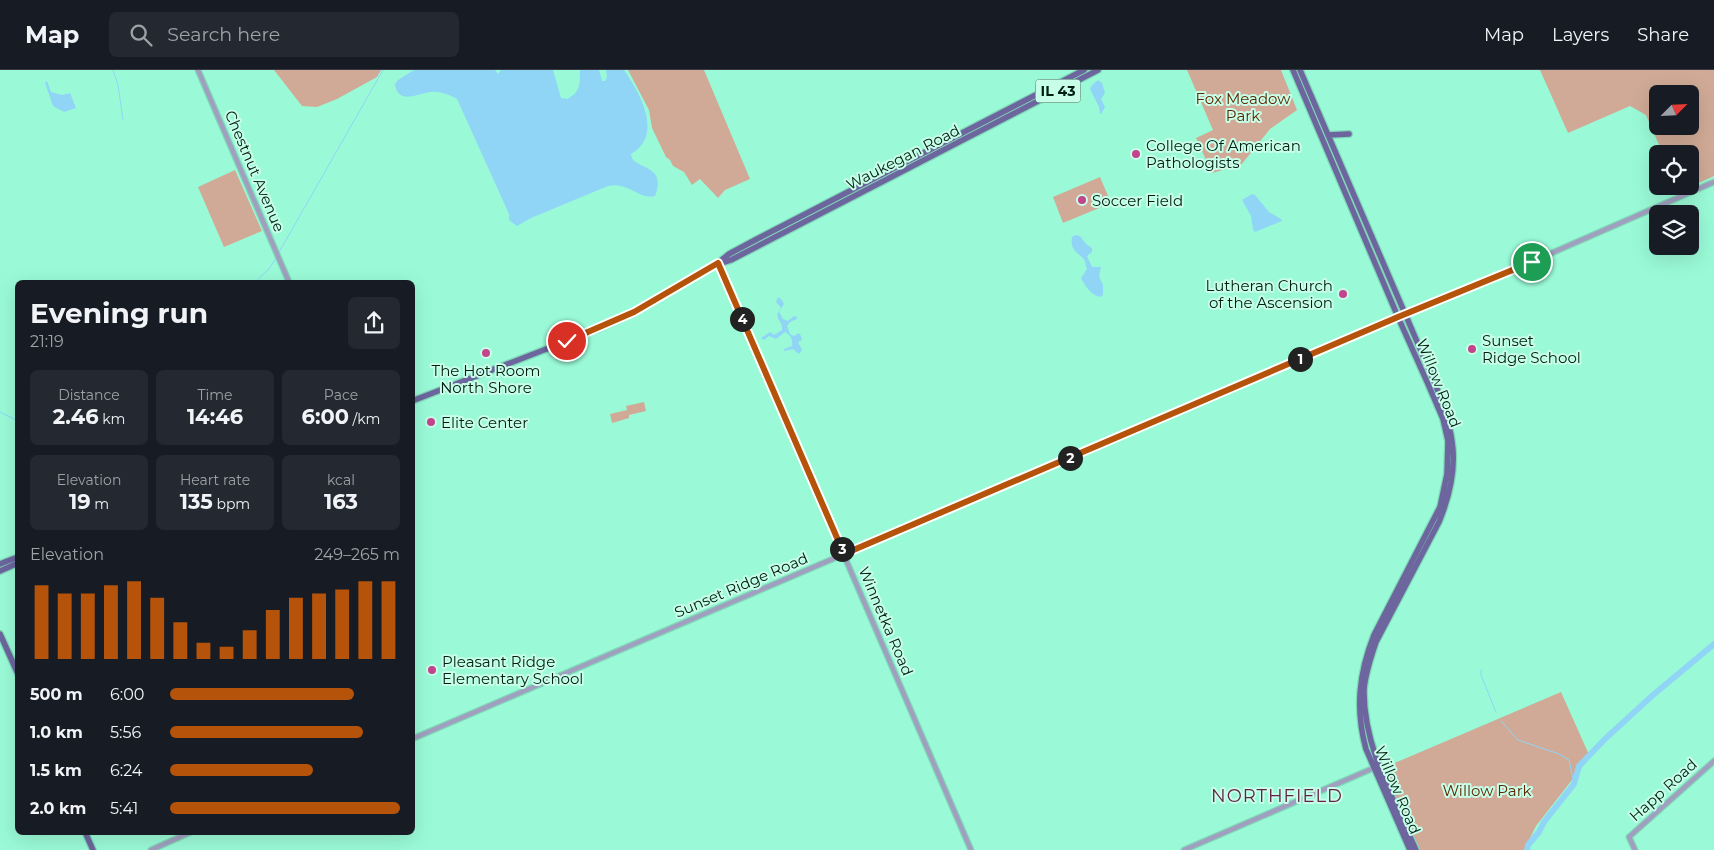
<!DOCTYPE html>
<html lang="en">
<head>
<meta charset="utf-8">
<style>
	:root { --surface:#171b24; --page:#242831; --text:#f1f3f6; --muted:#9ea1a6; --line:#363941; --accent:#b45309 }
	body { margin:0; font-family:Montserrat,sans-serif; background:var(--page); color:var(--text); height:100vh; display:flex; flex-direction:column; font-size:19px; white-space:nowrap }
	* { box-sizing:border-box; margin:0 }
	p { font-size:16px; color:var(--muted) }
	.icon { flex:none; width:28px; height:28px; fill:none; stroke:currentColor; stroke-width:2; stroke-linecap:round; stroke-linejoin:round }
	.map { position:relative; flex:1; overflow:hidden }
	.panel { position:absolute; left:15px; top:210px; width:400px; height:555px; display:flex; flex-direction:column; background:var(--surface); border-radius:8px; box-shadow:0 5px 20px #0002 }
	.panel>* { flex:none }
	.needle { width:32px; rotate:66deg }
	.tools { position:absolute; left:1649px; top:15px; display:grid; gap:10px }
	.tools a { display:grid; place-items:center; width:50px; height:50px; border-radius:8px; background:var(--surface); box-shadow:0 5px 20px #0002; font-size:25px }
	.pin { position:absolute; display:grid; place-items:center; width:42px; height:42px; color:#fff; margin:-21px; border:2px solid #fff; border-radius:50%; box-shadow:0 1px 5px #0007 }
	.km { position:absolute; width:25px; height:25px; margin:-12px; border-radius:50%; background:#222; color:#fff; font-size:14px; line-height:25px; text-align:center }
	.round { display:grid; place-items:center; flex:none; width:52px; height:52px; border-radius:8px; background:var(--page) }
	.head { display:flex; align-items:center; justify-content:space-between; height:85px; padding:0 15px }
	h1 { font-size:28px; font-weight:700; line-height:38px }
	.stats { display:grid; grid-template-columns:repeat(3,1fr); gap:8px; height:85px; padding:5px 15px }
	.stats div { display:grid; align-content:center; border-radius:8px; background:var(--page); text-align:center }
	.stats b { font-size:21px; font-weight:700 }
	.stats small { font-size:14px; font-weight:400 }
	.stats p { font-size:14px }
	.chart { height:140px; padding:10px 15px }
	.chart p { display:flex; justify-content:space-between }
	.chart svg { width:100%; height:90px; margin-top:5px; stroke:var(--accent); stroke-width:6 }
	ul { padding:0 15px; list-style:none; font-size:16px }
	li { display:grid; grid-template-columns:80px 60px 1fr; align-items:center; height:38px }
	li i { height:12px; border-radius:6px; background:var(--accent) }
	header { display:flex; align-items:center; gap:30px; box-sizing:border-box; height:70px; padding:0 25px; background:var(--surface); border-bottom:1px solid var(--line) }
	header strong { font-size:24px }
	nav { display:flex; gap:28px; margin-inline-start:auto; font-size:18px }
	.search { width:350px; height:45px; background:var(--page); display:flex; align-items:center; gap:12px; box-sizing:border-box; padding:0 18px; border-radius:8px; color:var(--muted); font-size:19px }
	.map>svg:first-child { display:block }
</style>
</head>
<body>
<header>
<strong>Map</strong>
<div class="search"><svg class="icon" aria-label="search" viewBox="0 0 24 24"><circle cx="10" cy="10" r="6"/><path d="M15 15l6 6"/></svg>Search here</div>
<nav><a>Map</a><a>Layers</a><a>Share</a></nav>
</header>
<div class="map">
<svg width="1714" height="780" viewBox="0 0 1714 780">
	<rect width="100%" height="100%" fill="#9afad7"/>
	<!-- green -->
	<path fill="#d0aa96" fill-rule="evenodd" d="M274 0H381L377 7 337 29 317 37 302 36Z
		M628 0H704L750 109 725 120 718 128 700 109 692 115 684 102 673 96 670 90 666 87 652 58 649 40Z
		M1187 0H1281L1297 40 1270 59 1241 95 1212 103 1196 68 1213 60Z
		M1540 0H1714V106L1679 122 1677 116H1690V84H1663L1646 45 1630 36 1568 63ZM1658 24H1690V56H1658Z
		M235 100 262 161 224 177 198 117Z
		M1100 107 1111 133 1063 153 1053 127Z
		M644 332 646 341 629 345V348L612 353 610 344 627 340 626 336Z
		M1561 622 1590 687 1536 756 1524 780H1417L1383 698Z"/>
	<!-- water -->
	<path fill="#90d5f5" d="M414 0H495L498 4 501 0H553L561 28 567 29C580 23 580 14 580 0H599L602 11H605L607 7 606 0H624C640 23 664 65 631 84 632 101 668 92 655 126 643 129 635 120 624 117 619 115 614 115 608 116L531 148 517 156 509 150V144L457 29C450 25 439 21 431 22 419 23 398 36 395 14L398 10Z
		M1098 10 1102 13 1105 23 1101 29 1105 37 1101 44H1100L1099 37 1090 19 1092 15Z
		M47 11 51 22 62 25 70 23 76 38 64 42 53 36 45 13Z
		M1252 124 1255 125 1269 142 1281 149 1282 151 1255 162 1253 160 1251 146 1242 130Z
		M1075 165 1080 166 1086 174 1092 178V182L1087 186 1092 197H1101L1099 206 1103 215V225L1100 227C1091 225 1085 216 1081 208L1087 199C1086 196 1085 190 1083 188 1076 182 1070 179 1072 167Z
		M778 227 782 230 784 234 779 242 783 249 788 251 794 246 797 247V249L790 252 787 256 790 264 794 266 799 263 801 266 802 270 798 272 802 280 799 284 793 279 784 281V279L792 276C793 270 791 265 785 262L776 269 769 266 764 270 761 268 770 262 774 265 782 260C783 249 772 249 781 238L776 232Z"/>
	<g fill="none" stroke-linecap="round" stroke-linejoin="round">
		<!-- stream -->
		<path stroke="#90d5f5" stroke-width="1" d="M113 0 118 15 123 50
			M278 184 383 0
			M255 212 269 199 276 188
			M0 342 18 351
			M1481 600V605L1496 642
			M1501 651 1518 670 1559 684 1569 690 1574 714"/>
		<!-- river -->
		<path stroke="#90d5f5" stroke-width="6" d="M1527 780 1528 775 1539 762 1544 752 1574 714 1579 696 1606 668 1653 625 1714 574"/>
		<defs>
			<path id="tertiary" d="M198 0 289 212
				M718 193 971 780
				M412 669 1398 247 1490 210 1714 112
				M151 780 191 762
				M1184 780 1376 697
				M1635 780 1629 767 1714 691"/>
			<path id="primary" d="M1293 0 1398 247 1428 314 1443 349 1448 371 1447 404 1440 437 1374 565C1359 603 1355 639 1366 679L1410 780
				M1300 0 1434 311C1455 365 1462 396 1439 452L1376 572C1371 587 1365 604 1364 620 1363 676 1394 730 1416 780
				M1328 65 1349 64
				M722 193 731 190 1098 0
				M412 331 598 259 635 242 718 193 729 184 757 169 1084 0
				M0 494 18 487
				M0 501 18 493
				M0 564 18 604
				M85 762 93 780"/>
		</defs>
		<!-- tertiary casing -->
		<use href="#tertiary" stroke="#81d7b8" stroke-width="7"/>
		<!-- primary casing -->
		<use href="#primary" stroke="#81d7b8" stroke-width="8"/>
		<!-- tertiary -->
		<use href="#tertiary" stroke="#a19fbf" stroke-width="4.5"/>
		<!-- primary -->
		<use href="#primary" stroke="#6c659e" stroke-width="5.5"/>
	</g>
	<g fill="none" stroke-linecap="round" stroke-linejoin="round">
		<defs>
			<path id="route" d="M567 271 634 242 718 193 844 484 1398 247 1532 192"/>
		</defs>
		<!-- route casing -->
		<use href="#route" stroke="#fff" stroke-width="10"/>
		<!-- route -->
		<use href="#route" stroke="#b45309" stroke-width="6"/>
	</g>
	<!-- markers -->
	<g fill="#c4438d" stroke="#c8ffe9" stroke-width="2">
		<circle cx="1136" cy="84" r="5"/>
		<circle cx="1082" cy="130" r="5"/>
		<circle cx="1343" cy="224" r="5"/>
		<circle cx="1472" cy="279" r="5"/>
		<circle cx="486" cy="283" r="5"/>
		<circle cx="431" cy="352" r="5"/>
		<circle cx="432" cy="600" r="5"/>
	</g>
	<g text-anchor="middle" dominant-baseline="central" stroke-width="4" stroke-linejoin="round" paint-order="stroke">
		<!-- shield labels -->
		<rect fill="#c8ffe9" stroke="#3c6254" stroke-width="1" x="1035.5" y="9.5" width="45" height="23" rx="4"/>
		<g font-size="14" font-weight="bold" fill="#001e14">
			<text x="1058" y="21">IL 43</text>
		</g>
		<!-- park labels -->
		<g font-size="15" fill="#5b2601" stroke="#c8ffe9">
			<text x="1243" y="28">Fox Meadow<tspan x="1243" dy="17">Park</tspan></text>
			<text x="1487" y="720">Willow Park</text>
		</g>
		<!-- poi labels -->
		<g font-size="15" fill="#001e14" stroke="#c8ffe9" text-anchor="start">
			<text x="1146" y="75">College Of American<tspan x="1146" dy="17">Pathologists</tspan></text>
			<text x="1092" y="130">Soccer Field</text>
			<text x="1333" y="215" text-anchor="end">Lutheran Church<tspan x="1333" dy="17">of the Ascension</tspan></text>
			<text x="1482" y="270">Sunset<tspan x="1482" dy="17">Ridge School</tspan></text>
			<text x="486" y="300" text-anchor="middle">The Hot Room<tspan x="486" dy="17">North Shore</tspan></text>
			<text x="441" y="352">Elite Center</text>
			<text x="442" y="591">Pleasant Ridge<tspan x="442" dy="17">Elementary School</tspan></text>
		</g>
		<!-- street labels -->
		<g font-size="15" fill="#001e14" stroke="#c8ffe9">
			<text transform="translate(903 87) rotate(-27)">Waukegan Road</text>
			<text transform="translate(255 101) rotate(67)">Chestnut Avenue</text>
			<text transform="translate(1439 313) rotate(68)">Willow Road</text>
			<text transform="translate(741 515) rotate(-23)">Sunset Ridge Road</text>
			<text transform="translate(886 551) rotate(67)">Winnetka Road</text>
			<text transform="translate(1398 720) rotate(67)">Willow Road</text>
			<text transform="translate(1663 720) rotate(-42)">Happ Road</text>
		</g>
		<!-- quarter labels -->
		<g font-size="18" letter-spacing="1" fill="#622346" stroke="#c8ffe9">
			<text x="1277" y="726">NORTHFIELD</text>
		</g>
	</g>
</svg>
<div class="tools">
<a><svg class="needle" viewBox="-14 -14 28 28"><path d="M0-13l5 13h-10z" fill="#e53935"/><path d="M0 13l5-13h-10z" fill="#9ea1a6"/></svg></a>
<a><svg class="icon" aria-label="locate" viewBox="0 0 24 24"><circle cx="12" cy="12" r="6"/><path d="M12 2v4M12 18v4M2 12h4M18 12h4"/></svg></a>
<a><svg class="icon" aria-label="layers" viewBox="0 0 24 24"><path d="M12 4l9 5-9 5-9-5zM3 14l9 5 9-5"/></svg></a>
</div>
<div class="pin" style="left:1532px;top:192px;background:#1e9e55"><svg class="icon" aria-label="arrive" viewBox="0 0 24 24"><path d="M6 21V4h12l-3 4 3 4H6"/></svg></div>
<div class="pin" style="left:567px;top:271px;background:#d93025"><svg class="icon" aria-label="check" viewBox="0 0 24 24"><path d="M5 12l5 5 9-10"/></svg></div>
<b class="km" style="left:1300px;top:289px">1</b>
<b class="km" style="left:1070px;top:388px">2</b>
<b class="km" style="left:842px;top:479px">3</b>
<b class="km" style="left:742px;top:249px">4</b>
<section class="panel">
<div class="head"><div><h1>Evening run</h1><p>21:19</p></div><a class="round"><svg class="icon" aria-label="share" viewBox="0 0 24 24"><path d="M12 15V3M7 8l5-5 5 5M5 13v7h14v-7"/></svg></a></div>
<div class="stats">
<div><p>Distance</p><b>2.46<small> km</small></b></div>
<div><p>Time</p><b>14:46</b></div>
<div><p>Pace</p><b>6:00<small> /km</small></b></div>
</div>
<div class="stats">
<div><p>Elevation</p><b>19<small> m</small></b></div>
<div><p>Heart rate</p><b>135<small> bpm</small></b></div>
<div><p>kcal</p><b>163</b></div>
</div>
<div class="chart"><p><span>Elevation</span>249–265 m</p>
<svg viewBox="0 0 160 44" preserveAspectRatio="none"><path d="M5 44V8M15 44V12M25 44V12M35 44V8M45 44V6M55 44V14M65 44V26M75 44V36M85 44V38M95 44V30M105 44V20M115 44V14M125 44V12M135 44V10M145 44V6M155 44V6"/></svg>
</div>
<ul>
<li><b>500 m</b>6:00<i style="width:80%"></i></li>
<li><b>1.0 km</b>5:56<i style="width:84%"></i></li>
<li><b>1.5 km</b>6:24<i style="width:62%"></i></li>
<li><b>2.0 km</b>5:41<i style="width:100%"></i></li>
</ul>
</section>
</div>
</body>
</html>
